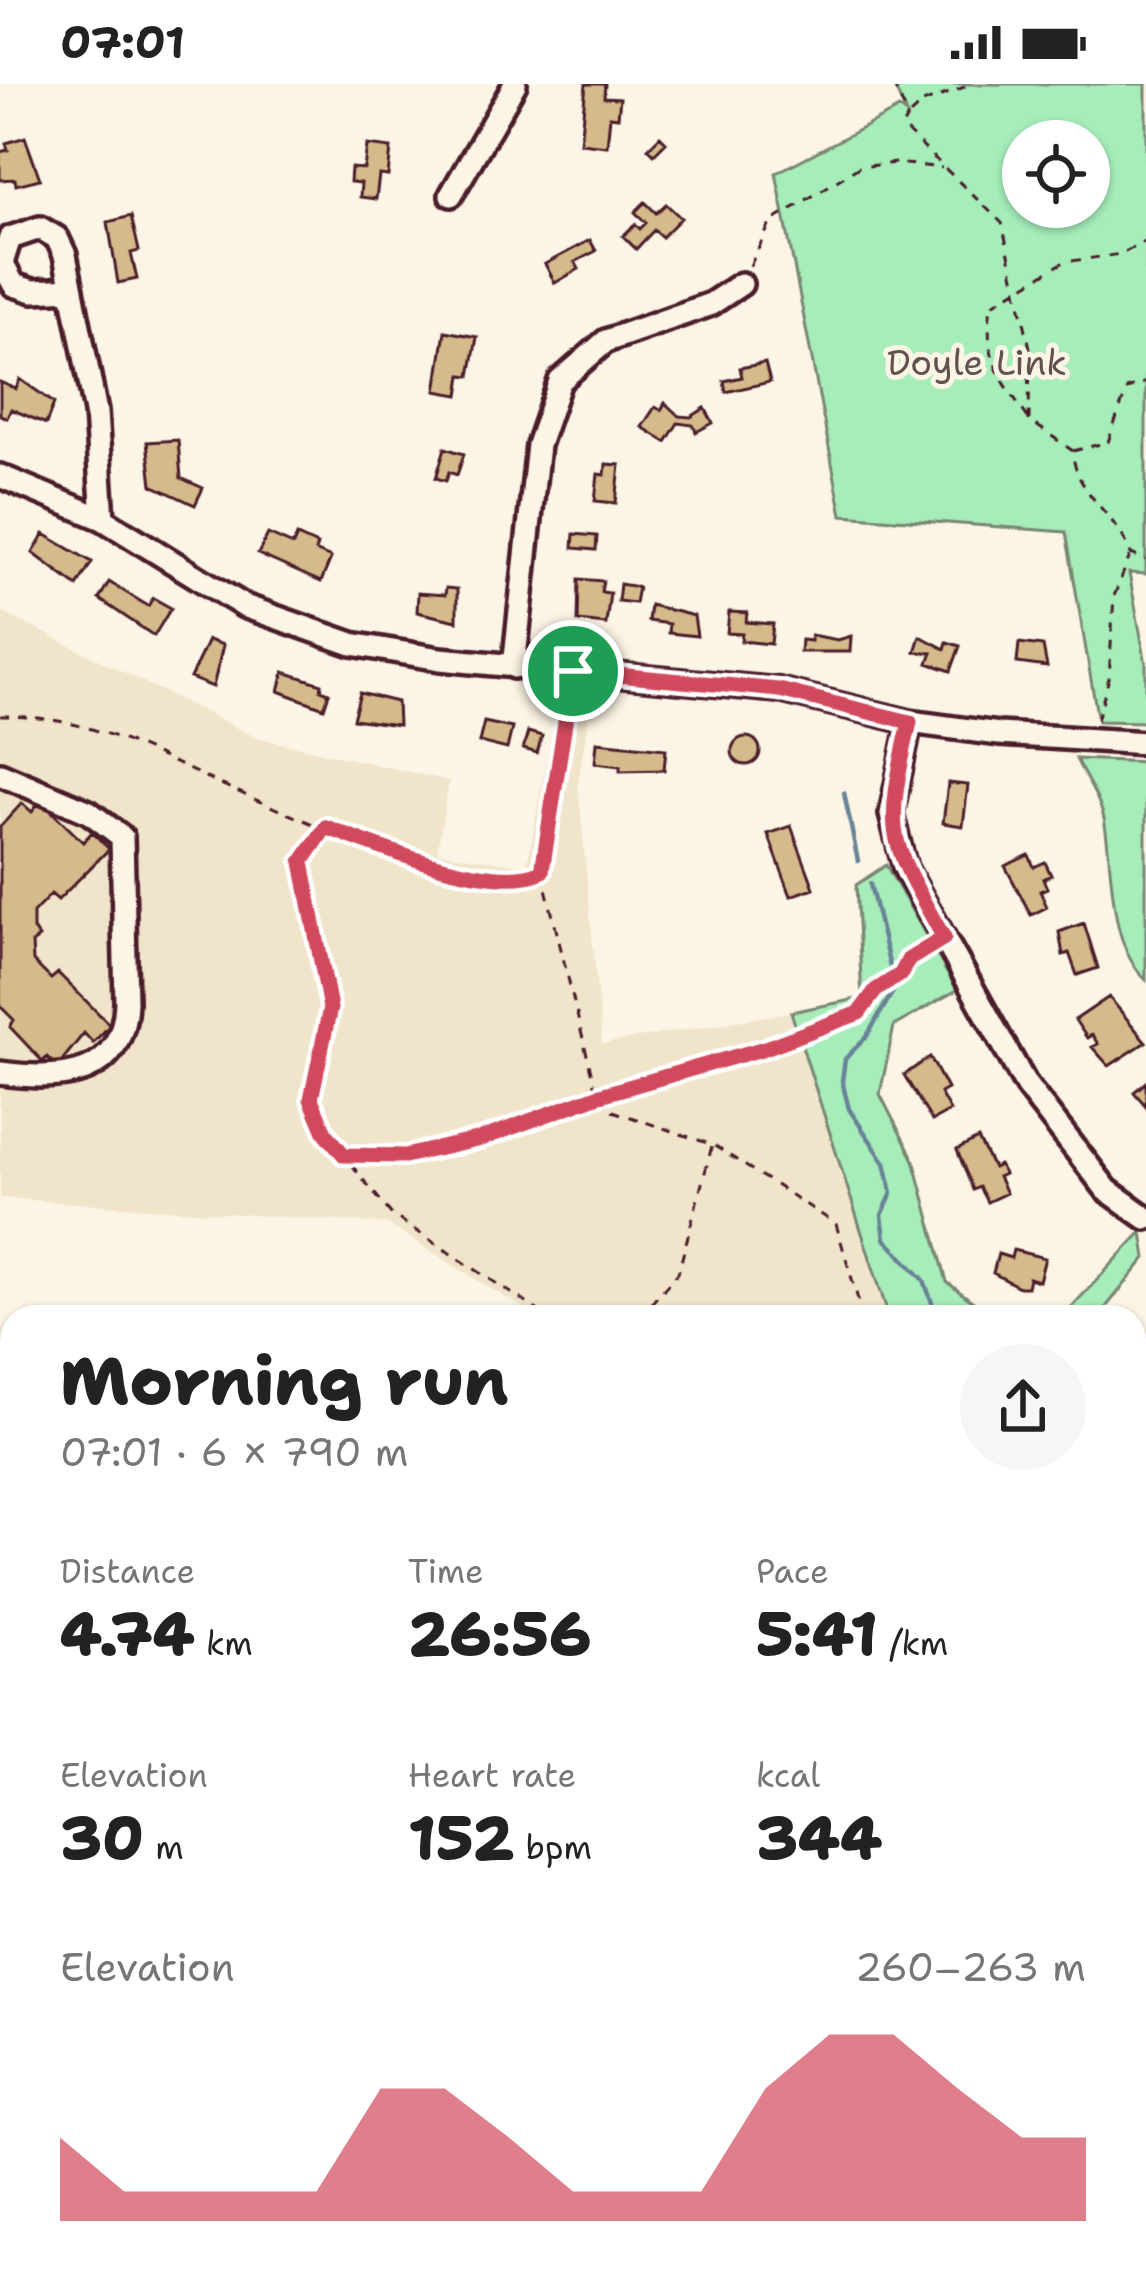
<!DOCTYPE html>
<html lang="en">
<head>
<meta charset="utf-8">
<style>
	:root { --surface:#fff; --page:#f6f6f6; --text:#222; --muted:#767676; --accent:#d1495b }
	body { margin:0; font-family:"Shantell Sans",sans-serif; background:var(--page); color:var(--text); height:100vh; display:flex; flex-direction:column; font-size:45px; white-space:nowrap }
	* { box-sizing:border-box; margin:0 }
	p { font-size:39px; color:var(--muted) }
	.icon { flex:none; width:66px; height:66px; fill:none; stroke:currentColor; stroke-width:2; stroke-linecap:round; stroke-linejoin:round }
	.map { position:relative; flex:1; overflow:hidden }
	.panel { position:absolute; left:0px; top:1221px; width:1146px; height:975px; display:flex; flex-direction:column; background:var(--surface); border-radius:36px 36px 0 0; box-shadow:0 3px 9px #0004 }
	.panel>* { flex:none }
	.fabs { position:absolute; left:1002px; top:36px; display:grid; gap:24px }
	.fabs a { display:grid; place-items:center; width:108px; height:108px; border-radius:50%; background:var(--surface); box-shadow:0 3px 9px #0004; font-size:60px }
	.pin { position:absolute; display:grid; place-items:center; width:102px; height:102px; color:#fff; margin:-51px; border:6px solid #fff; border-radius:50%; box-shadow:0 3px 12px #0007 }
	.round { display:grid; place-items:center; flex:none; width:126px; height:126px; border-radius:63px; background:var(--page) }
	.summary { display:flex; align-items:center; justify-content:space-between; height:204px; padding:0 60px }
	h1 { font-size:66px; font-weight:800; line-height:90px }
	.stats { display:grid; grid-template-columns:repeat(3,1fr); gap:18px; height:204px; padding:12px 60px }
	.stats div { display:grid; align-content:center }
	.stats b { font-size:60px; font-weight:800 }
	.stats small { font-size:33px; font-weight:400 }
	.stats p { font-size:33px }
	.chart { height:336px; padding:24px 60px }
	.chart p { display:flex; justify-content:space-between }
	.chart svg { width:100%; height:216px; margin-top:12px; fill:var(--accent); opacity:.7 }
	.status { display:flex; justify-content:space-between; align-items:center; height:84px; padding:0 60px; background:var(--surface); direction:ltr }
	.status svg { height:33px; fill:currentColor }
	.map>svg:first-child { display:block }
</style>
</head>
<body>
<div class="status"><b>07:01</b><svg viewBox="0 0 49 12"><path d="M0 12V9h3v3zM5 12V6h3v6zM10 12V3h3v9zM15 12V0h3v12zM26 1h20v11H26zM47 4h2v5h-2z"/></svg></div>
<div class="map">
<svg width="1146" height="2195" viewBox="0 0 1146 2195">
	<rect width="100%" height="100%" fill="#fcf5e5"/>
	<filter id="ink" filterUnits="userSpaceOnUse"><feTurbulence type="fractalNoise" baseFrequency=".00833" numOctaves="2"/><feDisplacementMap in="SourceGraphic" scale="24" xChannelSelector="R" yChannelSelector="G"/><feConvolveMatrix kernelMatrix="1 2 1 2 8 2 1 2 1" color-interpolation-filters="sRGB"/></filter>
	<g filter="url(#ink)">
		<!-- built -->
		<path fill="#f0e4ca" d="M0 527 255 653 449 697 437 768 527 782 559 608 592 612 578 699 602 960 791 928 889 1233H537L387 1140 0 1114Z"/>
		<!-- green -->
		<path fill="#a6edba" stroke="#788672" stroke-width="3" fill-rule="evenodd" d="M893 0H1146V490L1129 489 1146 580V638L1098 637 1066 448 842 431 776 89 899 25 906 30ZM1023 57H1089V123H1023Z
			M1076 675 1146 678V896C1107 859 1114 785 1104 735 1100 715 1085 694 1076 675Z
			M886 781 957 906 894 942 880 1010 914 1076 947 1198 993 1233H889L791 928 862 914 856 801Z
			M1142 1148 1146 1174 1098 1233H1062Z
			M1134 1403 1146 1413V1921L1134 1927Z
			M0 1499 12 1502V1674L0 1669Z
			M12 1820V1884L0 1872V1825Z"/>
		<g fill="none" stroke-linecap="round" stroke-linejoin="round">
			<!-- stream -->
			<path stroke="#698397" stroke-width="4.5" d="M844 709 858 777
				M870 800 895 904 867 952 845 975 842 997 849 1025 885 1079 892 1109 882 1131 885 1155 924 1196 937 1233
				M1134 1654 1146 1647
				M0 1691H12"/>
		</g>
		<!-- building -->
		<path fill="#d5bb8b" stroke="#4a1f2b" stroke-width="3" d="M586 0H605L604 13 620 14 618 33 610 32 607 62 580 59Z
			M660 52 666 58 654 70 648 64Z
			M25 53 40 95 16 101 15 95 0 96V68L8 66 6 59Z
			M367 61 391 64 388 92 379 91 376 115 360 113 361 99 350 98 351 84 364 85Z
			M645 118 656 129 666 120 681 134 662 153 654 146 636 165 623 152 635 140 640 145 646 139 635 128Z
			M131 132 139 167 131 169 137 195 118 199 108 138Z
			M590 156 596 167 575 178 579 185 555 199 545 180Z
			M445 247 477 253 470 292 462 291 459 311 436 307Z
			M765 279 770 298 726 308 724 297 742 293 740 284Z
			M20 295 54 319 46 340 11 325 7 334 0 331V298L16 305Z
			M665 319 679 332 691 333 705 324 713 339 696 348 693 341 678 339 666 358 642 343 655 323 661 326Z
			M178 356 181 394 203 404 195 421 152 401 147 358Z
			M445 364 464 370 457 391 449 388 446 397 436 394Z
			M606 380 620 381 616 419 595 417 598 390 605 391Z
			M44 450 92 478 77 502 33 469Z
			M268 450 293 461 297 452 317 461 315 467 331 474 321 498 258 470Z
			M574 450 597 452 596 466 573 464Z
			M579 495 603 497 601 508 610 509 606 540 578 537Z
			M109 498 148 522 153 514 171 524 154 552 99 515Z
			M620 500 638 503 635 519 618 517Z
			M446 504 457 505V537L417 528 418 509 445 511Z
			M650 521 694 532 697 552 668 549 669 540 648 537Z
			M729 528 747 529 746 538 773 540 771 560 741 557 742 550 727 549Z
			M811 551 838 556 851 552 850 568H800L801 556 811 557Z
			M920 552 945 565 947 558 960 562 951 587 928 579 932 569 915 568Z
			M208 556 223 561 213 603 190 594Z
			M1019 559 1043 562 1047 583 1017 579Z
			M284 588 322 600 321 606 329 609 324 624 279 607Z
			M360 609 397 618 398 641 353 635Z
			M484 638 512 644 507 665 479 658Z
			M528 648 542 652 537 669 523 665Z
			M732 667a14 14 0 1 1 28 0a14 14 0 1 1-28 0Z
			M597 658 666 665 664 686 620 687V682L595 679Z
			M948 699 968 701 963 742 943 739Z
			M22 719 32 728 37 721 49 725 83 758 92 748 109 765 58 816 51 810 33 829V846L39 854 32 859 33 877 51 895 58 889 110 941 93 959 84 949 57 983 47 973 43 978 10 943 14 936 0 922V743Z
			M791 742 814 804 791 812 768 750Z
			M1029 771 1034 783 1045 778 1051 791 1043 795 1047 804 1040 807 1047 823 1031 831 1005 782Z
			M1084 839 1098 884 1077 891 1069 869 1063 871 1059 848Z
			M1109 913 1146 958 1109 982 1092 963 1098 960 1092 951 1087 954 1075 936Z
			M930 973 947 1005 940 1009 950 1027 932 1037 904 991Z
			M1146 998V1022L1134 1008Z
			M978 1055 993 1084 999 1081 1004 1090 998 1093 1006 1109 987 1118 979 1103 973 1106 957 1066Z
			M1013 1166 1045 1174 1039 1197 1029 1194 1027 1203H1019L993 1189 998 1170 1011 1174Z
			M1136 1274 1146 1279V1308L1134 1302Z
			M0 1399 12 1404V1466L6 1452H0Z
			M1146 1999V2020L1141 2022 1134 2003Z
			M1146 2121V2143L1134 2147V2126Z
			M972 2184H1003L1005 2189 999 2195H975Z
			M1037 2184H1066L1056 2188 1059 2195H1041Z
			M491 2185 542 2194 541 2195H489Z"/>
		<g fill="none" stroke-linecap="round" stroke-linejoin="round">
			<defs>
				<path id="minor" d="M451 111 515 0
					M72 205 33 207 14 201 2 179 10 154 40 144 57 154 65 171 96 328 103 435
					M0 392 103 435 244 522 352 560 440 575 779 606 910 638 999 650 1146 659
					M514 583 538 361 560 297 606 257 711 220 741 200
					M910 638 891 730 905 784 1026 1001 1107 1106 1146 1134
					M0 690 89 728 122 753 126 918C123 995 61 997 0 989
					M0 1351 12 1360
					M1134 2073 1146 2068
					M821 2195 850 2184"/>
				<path id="major" d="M0 1893 12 1918
					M778 2184 813 2195
					M51 2195V2184"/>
			</defs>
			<!-- minor casing -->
			<use href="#minor" stroke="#4a1f2b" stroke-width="30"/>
			<!-- major casing -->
			<use href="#major" stroke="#4a1f2b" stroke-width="36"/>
			<!-- path -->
			<path stroke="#4a1f2b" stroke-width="3" stroke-dasharray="9 9" stroke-linecap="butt" d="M893 0 908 32 902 43 1002 139 1030 264 1029 336 1073 367C1073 409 1117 429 1131 470L1146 476
				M910 31 923 19 972 0
				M750 182 771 138 859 83 896 79 942 84
				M1028 334C998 290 984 276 991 221L1064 178 1121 170 1146 157
				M1073 367 1108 358 1127 305 1146 298
				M0 632C93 632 143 666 225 702 323 746 423 789 531 792L542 787 548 769 571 607
				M1097 636 1109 594 1114 512 1130 472
				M324 745 302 779 330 924 311 1015 325 1048 392 1131 548 1233
				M542 788 597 1012 613 1027 713 1061 836 1140 863 1233
				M344 1071C458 1072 514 1036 618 1006 695 984 784 968 855 931 880 918 899 877 926 863
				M639 1233 678 1189 712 1062
				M0 1527 12 1529"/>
			<!-- minor -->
			<use href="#minor" stroke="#fcf5e5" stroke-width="21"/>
			<!-- major -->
			<use href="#major" stroke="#fcf5e5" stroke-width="27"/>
		</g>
	</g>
	<g fill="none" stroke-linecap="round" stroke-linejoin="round" filter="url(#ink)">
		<defs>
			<path id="route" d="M573 587 779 606 910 638C884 752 887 752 944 854L908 876 901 890 876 906 859 929 765 964 597 1012 481 1055 405 1072 344 1071 325 1048 311 1015 330 924 302 778 326 743C372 761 496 811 542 787Z"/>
		</defs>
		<!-- route casing -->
		<use href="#route" stroke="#fff" stroke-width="24"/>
		<!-- route -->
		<use href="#route" stroke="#d1495b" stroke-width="15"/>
	</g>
	<g text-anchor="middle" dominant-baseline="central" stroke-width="10" stroke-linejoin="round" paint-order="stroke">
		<!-- park labels -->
		<g font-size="36" fill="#61524f" stroke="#fcf5e5">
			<text x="977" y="278">Doyle Link</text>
		</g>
	</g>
</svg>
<div class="fabs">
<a><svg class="icon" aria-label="locate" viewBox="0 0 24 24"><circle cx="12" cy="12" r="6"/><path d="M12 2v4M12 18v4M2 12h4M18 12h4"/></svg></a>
</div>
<div class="pin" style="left:573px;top:587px;background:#1e9e55"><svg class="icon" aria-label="arrive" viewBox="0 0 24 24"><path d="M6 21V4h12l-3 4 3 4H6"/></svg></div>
<section class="panel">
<div class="summary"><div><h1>Morning run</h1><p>07:01 · 6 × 790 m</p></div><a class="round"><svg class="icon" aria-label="share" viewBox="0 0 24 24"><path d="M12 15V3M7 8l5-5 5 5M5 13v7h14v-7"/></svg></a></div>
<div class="stats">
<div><p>Distance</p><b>4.74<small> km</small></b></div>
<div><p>Time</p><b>26:56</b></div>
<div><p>Pace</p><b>5:41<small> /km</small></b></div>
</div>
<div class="stats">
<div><p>Elevation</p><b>30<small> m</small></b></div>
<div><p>Heart rate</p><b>152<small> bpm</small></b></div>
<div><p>kcal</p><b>344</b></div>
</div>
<div class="chart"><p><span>Elevation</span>260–263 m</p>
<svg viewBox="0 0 160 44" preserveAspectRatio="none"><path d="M0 44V27L10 38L20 38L30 38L40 38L50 17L60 17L70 27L80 38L90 38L100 38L110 17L120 6L130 6L140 17L150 27L160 27V44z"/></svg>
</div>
</section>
</div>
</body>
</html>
